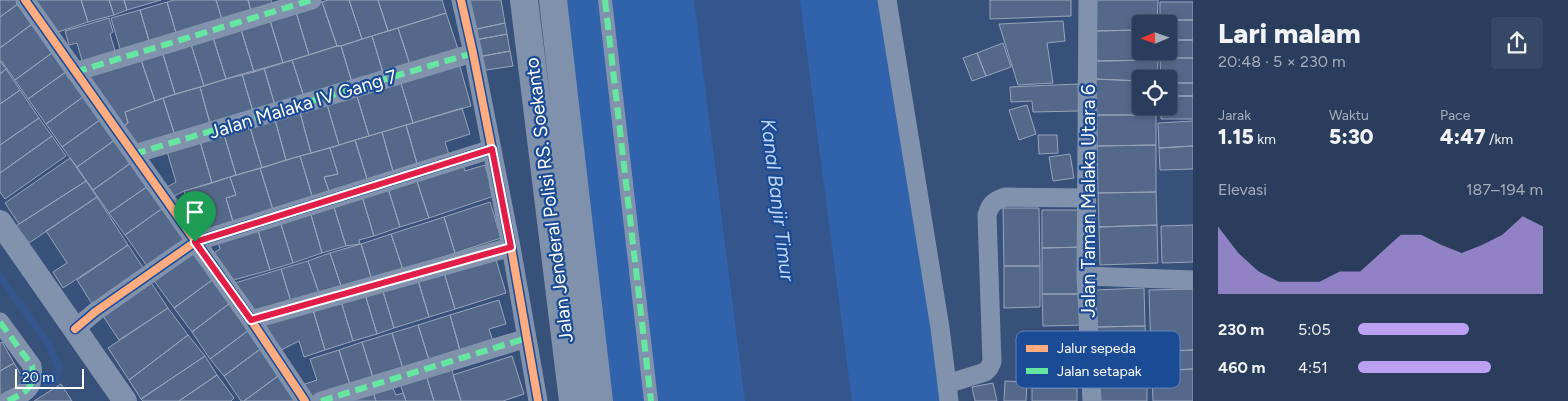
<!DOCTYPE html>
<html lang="id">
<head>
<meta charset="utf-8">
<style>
	:root { --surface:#2a3d5c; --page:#364865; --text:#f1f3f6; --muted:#a5aebb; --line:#465672; --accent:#bca0f2 }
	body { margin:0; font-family:Figtree,sans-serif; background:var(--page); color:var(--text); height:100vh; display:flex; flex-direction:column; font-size:19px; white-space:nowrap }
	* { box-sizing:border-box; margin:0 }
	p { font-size:16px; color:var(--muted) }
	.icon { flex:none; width:28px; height:28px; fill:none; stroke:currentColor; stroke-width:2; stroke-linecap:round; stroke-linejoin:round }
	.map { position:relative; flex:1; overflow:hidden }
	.details { display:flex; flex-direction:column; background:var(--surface); width:375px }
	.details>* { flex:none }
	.needle { width:32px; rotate:268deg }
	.controls { position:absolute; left:1132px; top:15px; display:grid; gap:10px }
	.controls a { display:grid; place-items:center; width:45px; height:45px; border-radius:5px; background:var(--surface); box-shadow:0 2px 8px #0003,0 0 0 1px var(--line); font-size:25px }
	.scale { position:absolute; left:15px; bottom:12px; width:69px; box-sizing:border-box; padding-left:5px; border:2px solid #fff; border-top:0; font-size:14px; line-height:18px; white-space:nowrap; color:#fff; -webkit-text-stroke:4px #1c4b96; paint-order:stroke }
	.pin { position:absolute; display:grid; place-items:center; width:42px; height:42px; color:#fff; margin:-51px -21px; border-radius:50% 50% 50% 0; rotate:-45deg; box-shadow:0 0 5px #0007 }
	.pin .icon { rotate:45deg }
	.round { display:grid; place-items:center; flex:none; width:52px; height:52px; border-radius:5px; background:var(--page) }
	.headline { display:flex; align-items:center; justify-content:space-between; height:85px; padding:0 25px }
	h1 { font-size:28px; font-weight:800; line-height:38px }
	.figures { display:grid; grid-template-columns:repeat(3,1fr); gap:8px; height:85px; padding:5px 25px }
	.figures div { display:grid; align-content:center }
	.figures b { font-size:21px; font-weight:800 }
	.figures small { font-size:14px; font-weight:400 }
	.figures p { font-size:14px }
	.chart { height:140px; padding:10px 25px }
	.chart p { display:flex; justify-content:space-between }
	.chart svg { width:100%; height:90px; margin-top:5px; fill:var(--accent); opacity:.7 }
	ul { padding:0 25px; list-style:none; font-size:16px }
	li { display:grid; grid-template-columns:80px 60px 1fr; align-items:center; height:38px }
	li i { height:12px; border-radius:6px; background:var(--accent) }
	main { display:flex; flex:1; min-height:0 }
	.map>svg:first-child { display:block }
</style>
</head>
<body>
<main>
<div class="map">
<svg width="1193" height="401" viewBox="0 0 1193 401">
	<rect width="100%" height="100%" fill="#38517a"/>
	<!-- green -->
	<path fill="#3162ac" d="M553 0H887L949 401H599Z"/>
	<!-- water -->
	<path fill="#35568c" d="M694 0H800L852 401H745Z"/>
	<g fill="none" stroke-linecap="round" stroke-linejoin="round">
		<!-- stream -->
		<path stroke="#35568c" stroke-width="7" d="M0 276 49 345 59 368 53 383 30 395"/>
	</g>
	<!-- building -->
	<path fill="#546989" stroke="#96a4ba" d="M0 0H21L22 1 0 17Z
		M31 0H81L88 22 52 34Z
		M81 0H109L114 15 88 22Z
		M109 0H124L127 10 114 15Z
		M124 0H161L127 10Z
		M174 0H216L223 23 177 36 167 2Z
		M216 0H248L252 15 223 23Z
		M248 0H271L274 8 252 15Z
		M328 0H349L362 39 341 46H337L322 2Z
		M349 0H378L388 31 362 39Z
		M378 0H442L446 13 388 31Z
		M466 0H501L505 23 472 30Z
		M990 0H1071V16L990 19Z
		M1095 0H1158L1157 24H1141V30L1095 31Z
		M22 1 36 21 0 48V17Z
		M167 2 177 36 150 44 140 10Z
		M322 2 337 46 309 55 295 9Z
		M1160 2H1193V20H1160Z
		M295 9 309 55 283 63 269 17Z
		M140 10 150 44 121 52 111 18Z
		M446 13 459 52 411 68 398 28Z
		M269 17 283 63 254 72 240 26Z
		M109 18 113 32 110 34 116 54 83 64 77 43 69 45 65 31Z
		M1160 20H1193V40H1169V24H1160Z
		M36 21 56 50 15 80 0 59V48Z
		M1063 21 1065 41 1047 43 1053 83 1018 85 999 24Z
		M505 23 507 34 475 40 472 30Z
		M240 26 254 72 226 79 212 34Z
		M398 28 411 68 384 76 372 36Z
		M1141 30V51H1158V60L1096 61 1095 31Z
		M212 34 226 79 204 86 190 41Z
		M507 34 510 51 478 57 475 40Z
		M372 36 384 76 353 86 341 46Z
		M1169 40H1193V58H1160V51H1169Z
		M190 41 204 86 175 94 162 51Z
		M1003 43 1011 67 986 76 977 53Z
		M337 46H341L353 86 305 100 292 60Z
		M56 50 70 69 28 99 15 80Z
		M162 51 175 94 155 101 140 57Z
		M510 51 513 66 480 71 478 57Z
		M977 53 986 76 972 81 963 58Z
		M140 57 155 101 125 112 128 123 119 130 81 75Z
		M1160 58H1193V83H1169V79H1161Z
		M292 60 305 100 276 109 264 68Z
		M1158 60 1157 79H1141V81L1095 79 1096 61Z
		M0 61 6 69 0 74Z
		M459 63 471 106 413 123 400 80Z
		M264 68 276 109 254 115 242 74Z
		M6 69 20 90 0 104V74Z
		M70 69 87 94 46 124 28 99Z
		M242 74 254 115 211 127 200 87Z
		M1095 79 1141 81V106H1156V115H1097Z
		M400 80 413 123 369 136 356 93Z
		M1169 83H1193V96H1169Z
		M1078 84 1079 111 1033 112 1032 101 1011 102 1010 87Z
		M200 87 211 127 176 139 163 98Z
		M20 90 39 118 0 145V104Z
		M356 93 369 136 339 145 326 101Z
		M87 94 104 117 62 147 46 124Z
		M1169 96H1193V119H1161V106H1169Z
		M163 98 176 139 134 151 119 130 128 123 125 112Z
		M326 101 339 145 311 153 299 109Z
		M1027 105 1036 134 1019 140 1009 110Z
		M462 108 470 134 445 142 450 158 418 167 406 125Z
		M299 109 311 153 286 160 274 116Z
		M1097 115H1156V145L1097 146Z
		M274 116 286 160 262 168 249 124Z
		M104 117 119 137 77 167 62 147Z
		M39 118 52 136 0 173V145Z
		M1193 121V146L1159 148 1158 123Z
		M249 124 262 168 236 175 223 131Z
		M406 125 418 167 394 175 382 132Z
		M223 131 236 175 212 183 199 138Z
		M382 132 394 175 368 182 355 140Z
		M1038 135H1057L1058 153 1039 154Z
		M52 136 66 156 5 199 0 192V173Z
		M119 137 135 160 93 190 77 167Z
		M199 138 212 183 184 191 170 198 165 188 176 182 166 148Z
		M355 140 368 182 330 194 324 177 338 174 330 148Z
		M1156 145V192L1098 193 1097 146Z
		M1193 146V169L1160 170 1159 148Z
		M330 148 338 174 324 177 330 194 313 199 300 156Z
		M1070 154 1074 178 1053 181 1049 157Z
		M300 156 313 199 273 210 260 168Z
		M70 158 86 181 19 224 5 203Z
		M135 160 151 184 109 213 93 190Z
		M461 160 465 171 485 165 494 196 429 218 417 181Z
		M260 168 273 210 233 222 226 198 236 195 230 177Z
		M415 176 429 218 400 227 387 185Z
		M230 177 236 195 226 198 233 222 196 233 184 191Z
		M86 181 97 197 29 243 16 226Z
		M151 184 167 205 125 235 109 213Z
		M387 185 400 227 374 236 361 193Z
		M1156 192 1157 225 1099 227 1098 193Z
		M361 193 374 236 359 240 360 244 346 246 332 201Z
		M97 197 128 245 63 288 53 272 67 263 46 231Z
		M332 201 346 246 322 253 309 208Z
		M490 202 501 238 455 253 444 217Z
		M167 205 189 236 147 266 125 235Z
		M309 208 322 253 293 263 279 218Z
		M1003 208H1039L1040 266H1004Z
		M1042 210H1084L1085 247 1042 248Z
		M444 217 455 253 403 270 391 234Z
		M279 218 293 263 270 270 256 224Z
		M256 224 270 270 230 281 212 254 220 249 216 236Z
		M1157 225 1158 263 1100 265 1099 227Z
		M1193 225V262L1162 263 1161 226Z
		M391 234 403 270 372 280 361 244Z
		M361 244 372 280 342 289 330 253Z
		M128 245 146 272 94 307 77 280Z
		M1085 247V294H1042V248Z
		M190 250 212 280 174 308 152 278Z
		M330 253 342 289 320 296 308 261Z
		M494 253 506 293 455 309 443 269Z
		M308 261 320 296 292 305 281 269Z
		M1004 266H1040V307L1004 308Z
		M281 269 292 305 256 315 232 284Z
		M443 269 455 309 429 317 417 277Z
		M417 277 429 317 394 328 382 288Z
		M212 280 230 303 192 332 174 308Z
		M150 281 168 308 119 340 101 313Z
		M382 288 394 328 377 334 365 294Z
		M1144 288 1145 326 1097 327 1096 290Z
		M1193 289V350L1151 352 1149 290Z
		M365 294 377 334 353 341 341 301Z
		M1042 294H1085V325L1043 326Z
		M499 300 506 324 489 329 494 344 461 354 450 315Z
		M341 301 353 341 325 350 313 310Z
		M230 303 249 330 210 359 192 332Z
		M168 308 188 335 129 380 108 348Z
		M313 310 325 350 304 357 299 341 279 351 265 323Z
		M450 315 461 354 430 363 418 325Z
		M418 325 430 363 404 372 392 333Z
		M1145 326 1146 351 1098 353 1097 327Z
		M249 330 263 347 224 376 210 359Z
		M392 333 404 372 374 381 362 342Z
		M188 335 205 356 141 399 129 380Z
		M2 342 14 363 0 371V343Z
		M362 342 374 381 351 388 339 350Z
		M263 347 282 373 244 401H241L224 376Z
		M339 350 351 388 313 400 302 385 317 380 310 359Z
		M1193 350V369L1152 371 1151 352Z
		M205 356 217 375 179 401H143L141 399Z
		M512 356 524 394 503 401H461L453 375Z
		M14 363 26 383 0 396V371Z
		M451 367 461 401H434L426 375Z
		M1193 369V401H1153L1152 371Z
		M282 373 299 397 293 401H244Z
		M217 375 234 398 231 401H179Z
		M426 375 434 401H406L400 384Z
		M1147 376V401H1099V378Z
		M1005 381 1027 382 1026 401H1004Z
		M993 383 997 401H975L972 387Z
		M61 384 72 401H34Z
		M392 386 396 395 403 393 406 401H376L373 392Z
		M1032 388H1077V401H1032Z
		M373 392 376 401H342Z"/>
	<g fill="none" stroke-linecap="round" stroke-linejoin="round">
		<!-- pedestrian -->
		<path stroke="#8192ad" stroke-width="14" d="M605 0 651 401"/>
		<!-- minor -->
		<path stroke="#8192ad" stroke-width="19" d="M25 0 251 320 305 401
			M461 0 473 53 511 247 538 401
			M887 0 940 328 949 401
			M1088 0 1086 276 1092 401
			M75 72 312 0
			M134 154 473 53
			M1086 276 1193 280
			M251 320 511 247
			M0 322 32 366C35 389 26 392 8 401
			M75 329 95 312 195 242 492 149
			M947 384 985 372 989 368 992 362 987 215C990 204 994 201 1005 197L1086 198
			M321 401 527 338"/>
		<!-- tertiary -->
		<path stroke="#8192ad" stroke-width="24" d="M0 222 125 401"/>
		<!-- primary -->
		<path stroke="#7f91ab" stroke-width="28" d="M524 0 573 401
			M553 0 599 401"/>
		<!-- quiet -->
		<path stroke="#66e7a1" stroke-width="6" stroke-dasharray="12 6" stroke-linecap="butt" d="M605 0 651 401
			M75 72 312 0
			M134 154 473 53
			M251 320 511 247
			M0 322 32 366C35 389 26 392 8 401
			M321 401 527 338"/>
		<defs>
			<path id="cycleway" d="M25 0 251 320 305 401
				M461 0 473 53 511 247 538 401
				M75 329 95 312 195 242 492 149"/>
		</defs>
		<!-- cycleway casing -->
		<use href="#cycleway" stroke="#1c4b96" stroke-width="11"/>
		<!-- cycleway -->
		<use href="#cycleway" stroke="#ffac80" stroke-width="8"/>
	</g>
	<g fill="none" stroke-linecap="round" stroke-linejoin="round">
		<defs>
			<path id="route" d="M492 149 511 247 251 320 195 242Z"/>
		</defs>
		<!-- route casing -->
		<use href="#route" stroke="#fff" stroke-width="10"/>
		<!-- route -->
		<use href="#route" stroke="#e11d48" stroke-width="6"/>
	</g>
	<g text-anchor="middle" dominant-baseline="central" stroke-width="4.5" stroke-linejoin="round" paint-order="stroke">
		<!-- street labels -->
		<g font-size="19" fill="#fff" stroke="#1c4b96">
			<text transform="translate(303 104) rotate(-17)">Jalan Malaka IV Gang 7</text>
			<text transform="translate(549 200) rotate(-97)">Jalan Jenderal Polisi RS. Soekanto</text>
			<text transform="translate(1088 201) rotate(-90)">Jalan Taman Malaka Utara 6</text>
		</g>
		<!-- water labels -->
		<g font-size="20" font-style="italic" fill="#bcd4f6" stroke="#1c4b96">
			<text transform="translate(778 200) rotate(83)">Kanal Banjir Timur</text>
		</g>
	</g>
	<!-- legend -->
	<rect x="1016" y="331" width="164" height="57" rx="8" fill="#1c4b96" stroke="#6081b6" stroke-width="1"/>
	<rect x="1026" y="345" width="22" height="7" fill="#ffac80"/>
	<rect x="1026" y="368" width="22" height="6" fill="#66e7a1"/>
	<g font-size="14" fill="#fff">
		<text x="1057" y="353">Jalur sepeda</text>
		<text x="1057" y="376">Jalan setapak</text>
	</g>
</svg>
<div class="controls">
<a><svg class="needle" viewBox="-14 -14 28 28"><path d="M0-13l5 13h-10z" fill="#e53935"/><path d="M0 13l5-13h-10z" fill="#a5aebb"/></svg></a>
<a><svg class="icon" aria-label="locate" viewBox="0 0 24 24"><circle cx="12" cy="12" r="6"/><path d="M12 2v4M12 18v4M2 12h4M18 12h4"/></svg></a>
</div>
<div class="scale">20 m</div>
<div class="pin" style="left:195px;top:242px;background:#1e9e55"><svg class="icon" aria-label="arrive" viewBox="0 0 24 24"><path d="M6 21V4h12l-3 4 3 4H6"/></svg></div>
</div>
<section class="details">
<div class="headline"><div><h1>Lari malam</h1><p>20:48 · 5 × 230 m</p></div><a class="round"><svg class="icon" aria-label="share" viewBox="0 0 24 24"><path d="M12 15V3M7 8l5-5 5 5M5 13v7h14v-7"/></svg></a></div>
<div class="figures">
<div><p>Jarak</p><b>1.15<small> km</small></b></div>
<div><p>Waktu</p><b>5:30</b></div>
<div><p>Pace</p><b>4:47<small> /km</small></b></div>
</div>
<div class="chart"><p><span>Elevasi</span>187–194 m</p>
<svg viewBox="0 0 160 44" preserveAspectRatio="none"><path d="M0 44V11L10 24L20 33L30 38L40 38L50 38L60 33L70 33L80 24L90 15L100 15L110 20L120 24L130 20L140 15L150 6L160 11V44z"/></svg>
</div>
<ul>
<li><b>230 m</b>5:05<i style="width:60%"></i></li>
<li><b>460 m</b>4:51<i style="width:72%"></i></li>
</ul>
</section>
</main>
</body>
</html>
